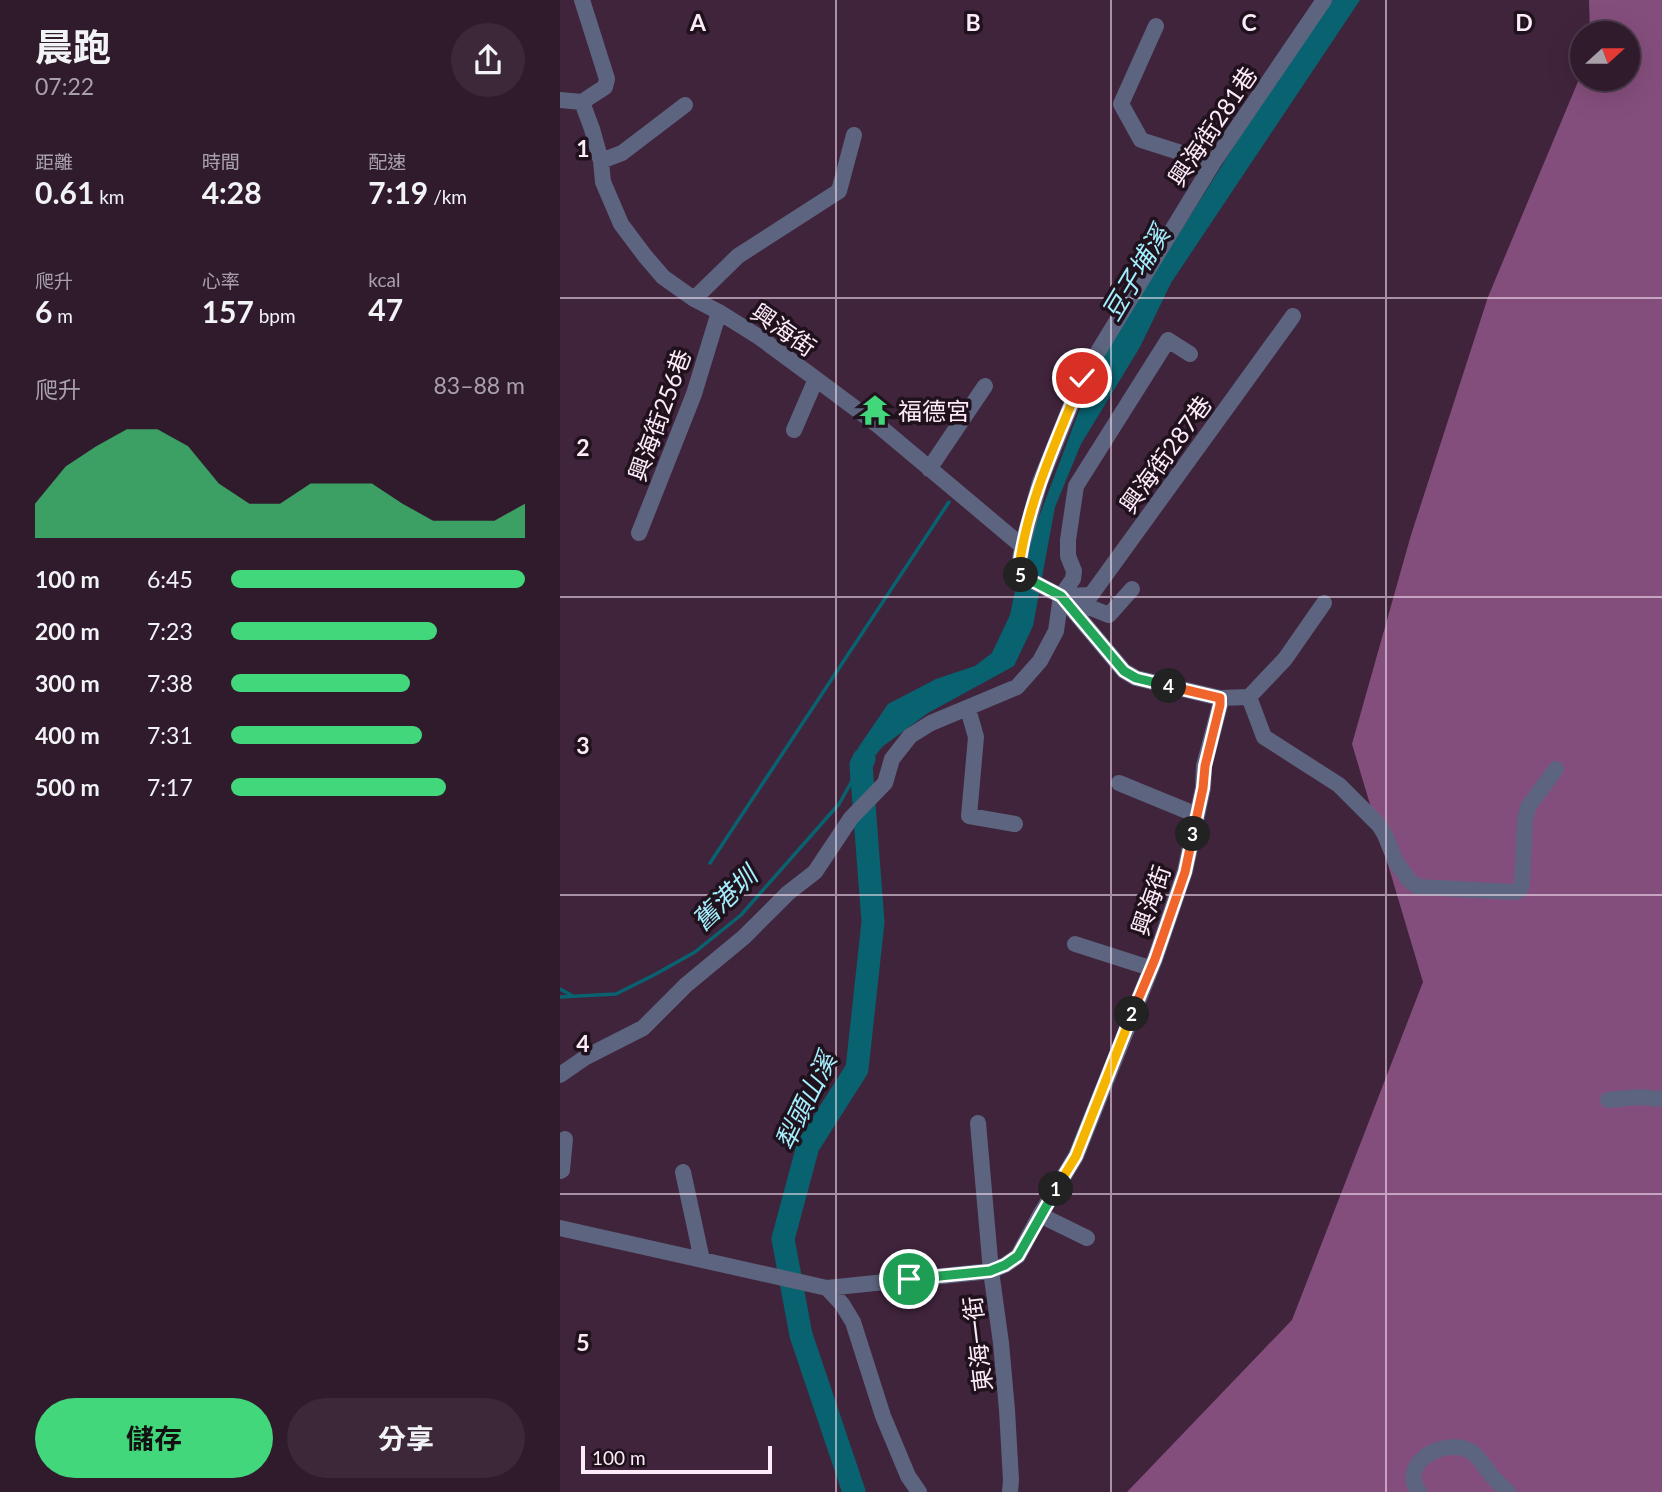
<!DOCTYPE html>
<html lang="zh-TW">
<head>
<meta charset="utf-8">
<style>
	:root { --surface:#301b2d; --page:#3c2839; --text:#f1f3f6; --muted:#a8a1aa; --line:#4b3949; --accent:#42d77b }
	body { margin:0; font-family:Lato,"Noto Sans TC",sans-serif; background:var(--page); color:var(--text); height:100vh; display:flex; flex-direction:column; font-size:26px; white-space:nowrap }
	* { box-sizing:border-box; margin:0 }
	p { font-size:23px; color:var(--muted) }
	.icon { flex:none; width:38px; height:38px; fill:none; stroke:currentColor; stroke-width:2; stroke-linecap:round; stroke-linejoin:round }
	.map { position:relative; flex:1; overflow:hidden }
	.panel { display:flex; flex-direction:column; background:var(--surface); width:560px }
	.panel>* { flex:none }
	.needle { width:46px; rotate:69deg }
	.fabs { position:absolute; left:1010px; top:21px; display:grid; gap:14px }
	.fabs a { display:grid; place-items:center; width:70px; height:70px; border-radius:50%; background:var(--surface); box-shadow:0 7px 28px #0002,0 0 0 2px var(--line); font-size:35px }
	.scale { position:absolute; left:21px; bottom:18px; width:191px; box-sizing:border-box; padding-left:7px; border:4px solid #feebfa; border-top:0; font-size:19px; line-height:24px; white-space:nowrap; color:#feebfa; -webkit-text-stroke:5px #1f121d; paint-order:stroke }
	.pin { position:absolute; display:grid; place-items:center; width:60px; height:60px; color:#fff; margin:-30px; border:4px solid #fff; border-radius:50%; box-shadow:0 2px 7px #0007 }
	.km { position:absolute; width:35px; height:35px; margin:-18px; border-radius:50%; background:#222; color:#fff; font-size:19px; line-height:35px; text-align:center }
	.round { display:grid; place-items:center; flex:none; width:74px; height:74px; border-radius:37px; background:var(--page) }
	.summary { display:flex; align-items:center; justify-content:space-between; height:119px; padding:0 35px }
	h1 { font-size:38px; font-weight:700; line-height:52px }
	.metrics { display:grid; grid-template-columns:repeat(3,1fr); gap:10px; height:119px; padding:7px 35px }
	.metrics div { display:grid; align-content:center }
	.metrics b { font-size:30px; font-weight:700 }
	.metrics small { font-size:19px; font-weight:400 }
	.metrics p { font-size:19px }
	.chart { height:196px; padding:14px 35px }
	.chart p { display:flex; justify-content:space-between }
	.chart svg { width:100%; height:126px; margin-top:7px; fill:var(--accent); opacity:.7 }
	.primary-button { display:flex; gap:14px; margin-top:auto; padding:14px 35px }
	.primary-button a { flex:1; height:80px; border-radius:42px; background:var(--accent); color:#111; font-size:28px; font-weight:700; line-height:80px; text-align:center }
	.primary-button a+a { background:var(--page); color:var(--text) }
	ul { padding:0 35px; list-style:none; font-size:23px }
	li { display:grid; grid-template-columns:112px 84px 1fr; align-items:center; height:52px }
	li i { height:18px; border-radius:9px; background:var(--accent) }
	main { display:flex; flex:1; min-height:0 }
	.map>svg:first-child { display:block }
</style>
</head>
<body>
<main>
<section class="panel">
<div class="summary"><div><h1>晨跑</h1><p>07:22</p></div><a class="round"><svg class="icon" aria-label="share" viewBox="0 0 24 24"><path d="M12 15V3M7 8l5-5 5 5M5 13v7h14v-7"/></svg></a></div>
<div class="metrics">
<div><p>距離</p><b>0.61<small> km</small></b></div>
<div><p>時間</p><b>4:28</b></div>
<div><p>配速</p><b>7:19<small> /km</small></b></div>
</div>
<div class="metrics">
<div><p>爬升</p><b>6<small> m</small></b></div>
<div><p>心率</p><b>157<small> bpm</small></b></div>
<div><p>kcal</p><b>47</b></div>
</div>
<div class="chart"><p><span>爬升</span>83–88 m</p>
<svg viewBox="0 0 160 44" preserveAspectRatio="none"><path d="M0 44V32L10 19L20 12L30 6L40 6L50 12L60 25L70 32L80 32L90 25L100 25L110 25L120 32L130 38L140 38L150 38L160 32V44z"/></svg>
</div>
<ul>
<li><b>100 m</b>6:45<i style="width:100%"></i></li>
<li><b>200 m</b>7:23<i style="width:70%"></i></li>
<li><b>300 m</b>7:38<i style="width:61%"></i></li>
<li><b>400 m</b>7:31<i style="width:65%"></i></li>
<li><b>500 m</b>7:17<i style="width:73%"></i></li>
</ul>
<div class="primary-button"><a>儲存</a><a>分享</a></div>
</section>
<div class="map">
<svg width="1102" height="1492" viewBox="0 0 1102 1492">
	<rect width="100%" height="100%" fill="#40243c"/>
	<!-- forest -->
	<path fill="#844e7c" d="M1029 0H1102V1492H567L732 1320 863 982 792 744 851 535 928 297 1022 72V79H1068V33H1030Z"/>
	<!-- water -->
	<path fill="#086270" d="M769 0H800L611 283 580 347 521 444 495 507 473 626 454 666 368 713 322 747 312 760 313 777 298 790 290 787 291 761 300 745 328 704 376 679 415 666 432 653 450 615 460 567 536 366 740 41Z"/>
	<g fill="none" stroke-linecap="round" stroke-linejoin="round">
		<!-- stream -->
		<path stroke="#086270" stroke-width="3.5" d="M150 863 389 502
			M0 989 11 995
			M0 997 56 994 94 975 135 952 181 915 279 804 292 781"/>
		<!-- river -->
		<path stroke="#086270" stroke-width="23" d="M294 1492 241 1335 223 1239 248 1146 297 1069 313 922 301 765 304 759"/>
		<!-- minor -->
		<path stroke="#5d647f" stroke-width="16" d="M596 26 561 104 581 140 653 163
			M0 100 22 102 32 129 41 161 43 182 61 224 85 256 103 277 134 299 159 312 199 337 256 379 319 426 462 546 458 574 501 596 549 615 572 589
			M22 102 45 87 47 79 22 0
			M41 161 62 153 125 105
			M134 299 178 256 279 191 294 135
			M234 430 256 379
			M369 469 425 386
			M79 533 134 394 159 312
			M462 546 480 482 522 378 653 163 764 0
			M507 596 531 595 733 316
			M689 697 704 737 779 785 819 825 825 835 836 862 849 880 858 887 955 892 959 891 962 884 965 820 968 807 996 769
			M660 698 689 697 725 659 764 603
			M408 709 416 737 409 816 455 824
			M559 783 637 815
			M515 944 590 968
			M0 1075 26 1057 83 1028 126 985 184 937 228 893 255 872 291 818 325 783 332 759 350 736 371 723 457 687 480 661 496 631 501 596 513 579 514 571 508 556V540L516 486 608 340 630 354
			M1048 1100 1078 1097 1102 1099
			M418 1123 431 1271 441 1343 447 1410 451 1480 450 1492
			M0 1171 2 1170 5 1139
			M123 1172 142 1260
			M480 1215 527 1238
			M0 1228 267 1288 431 1271 445 1265 458 1256 480 1215 516 1156 595 959 625 871 643 788 644 766 660 705V698L576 678 564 671 501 596
			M267 1288 282 1304 293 1322 323 1416 348 1476 359 1492
			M859 1492C837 1463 885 1437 910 1451 919 1456 926 1469 932 1476 937 1482 943 1487 948 1492"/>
	</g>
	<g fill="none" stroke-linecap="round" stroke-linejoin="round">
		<defs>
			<path id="split-1" d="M349 1279 430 1271 445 1265 458 1256 496 1189"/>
			<path id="split-2" d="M496 1189 516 1156 572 1014"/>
			<path id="split-3" d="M572 1014 595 959 625 872 633 834"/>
			<path id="split-4" d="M609 686 660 698V705L645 766 643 788 633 834"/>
			<path id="split-5" d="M461 575 501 596 564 671 576 678 609 686"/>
			<path id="split-6" d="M461 575 458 574C466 505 496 442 522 378"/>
		</defs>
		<!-- split-1 casing -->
		<use href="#split-1" stroke="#fff" stroke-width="14"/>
		<!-- split-2 casing -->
		<use href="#split-2" stroke="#fff" stroke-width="14"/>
		<!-- split-3 casing -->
		<use href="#split-3" stroke="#fff" stroke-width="14"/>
		<!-- split-4 casing -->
		<use href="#split-4" stroke="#fff" stroke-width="14"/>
		<!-- split-5 casing -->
		<use href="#split-5" stroke="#fff" stroke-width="14"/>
		<!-- split-6 casing -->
		<use href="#split-6" stroke="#fff" stroke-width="14"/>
		<!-- split-1 -->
		<use href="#split-1" stroke="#22a559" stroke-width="9"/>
		<!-- split-2 -->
		<use href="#split-2" stroke="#f5b400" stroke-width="9"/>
		<!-- split-3 -->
		<use href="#split-3" stroke="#f0652b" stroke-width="9"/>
		<!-- split-4 -->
		<use href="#split-4" stroke="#f0652b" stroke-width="9"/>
		<!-- split-5 -->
		<use href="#split-5" stroke="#22a559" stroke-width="9"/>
		<!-- split-6 -->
		<use href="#split-6" stroke="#f5b400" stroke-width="9"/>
	</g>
	<!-- grid -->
	<path fill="none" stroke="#feebfa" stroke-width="2" stroke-opacity="0.55" d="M276 0V1492M551 0V1492M826 0V1492M0 298H1102M0 597H1102M0 895H1102M0 1194H1102"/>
	<!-- icons -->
	<defs>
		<symbol id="temple-bare" viewBox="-9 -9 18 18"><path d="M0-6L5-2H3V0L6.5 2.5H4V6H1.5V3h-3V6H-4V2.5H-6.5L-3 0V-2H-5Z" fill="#42d77b" stroke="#1f121d" stroke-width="2.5" paint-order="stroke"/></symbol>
	</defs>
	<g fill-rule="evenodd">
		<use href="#temple-bare" x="293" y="388" width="44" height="44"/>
	</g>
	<g text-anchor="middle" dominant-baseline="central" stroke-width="7" stroke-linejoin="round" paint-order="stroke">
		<!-- street labels -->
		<g font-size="24" fill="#feebfa" stroke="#1f121d">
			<text transform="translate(652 126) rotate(-56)">興海街281巷</text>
			<text transform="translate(224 329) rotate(35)">興海街</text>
			<text transform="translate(99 415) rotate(-70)">興海街256巷</text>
			<text transform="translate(605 454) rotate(-54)">興海街287巷</text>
			<text transform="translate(590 900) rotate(-71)">興海街</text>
			<text transform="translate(417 1344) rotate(-97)">東海一街</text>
		</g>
		<!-- poi labels -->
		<g font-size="24" fill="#feebfa" stroke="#1f121d" text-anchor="start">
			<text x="338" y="410">福德宮</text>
		</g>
		<!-- water labels -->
		<g font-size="26" font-style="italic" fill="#a4eefe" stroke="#1f121d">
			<text transform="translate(575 273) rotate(-59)">豆子埔溪</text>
			<text transform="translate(164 898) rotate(-44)">舊港圳</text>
			<text transform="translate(245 1101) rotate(-64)">犁頭山溪</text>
		</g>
	</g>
	<g font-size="23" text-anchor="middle" font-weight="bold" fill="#feebfa" stroke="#1f121d" stroke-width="7" stroke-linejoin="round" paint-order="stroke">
		<text x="138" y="31">A</text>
		<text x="413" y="31">B</text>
		<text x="689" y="31">C</text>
		<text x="964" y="31">D</text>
		<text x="23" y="157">1</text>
		<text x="23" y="456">2</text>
		<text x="23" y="754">3</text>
		<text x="23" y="1052">4</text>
		<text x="23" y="1351">5</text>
	</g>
</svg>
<div class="fabs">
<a><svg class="needle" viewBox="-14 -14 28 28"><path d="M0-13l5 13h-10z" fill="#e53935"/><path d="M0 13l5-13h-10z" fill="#a8a1aa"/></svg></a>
</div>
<div class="scale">100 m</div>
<div class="pin" style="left:349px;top:1279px;background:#1e9e55"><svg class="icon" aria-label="arrive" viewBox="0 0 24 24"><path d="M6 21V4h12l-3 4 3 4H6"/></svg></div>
<div class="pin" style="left:522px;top:378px;background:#d93025"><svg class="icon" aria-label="check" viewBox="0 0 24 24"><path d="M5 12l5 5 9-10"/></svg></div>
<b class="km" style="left:496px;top:1189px">1</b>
<b class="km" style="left:572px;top:1014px">2</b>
<b class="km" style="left:633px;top:834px">3</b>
<b class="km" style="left:609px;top:686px">4</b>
<b class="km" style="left:461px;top:575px">5</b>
</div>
</main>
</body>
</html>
